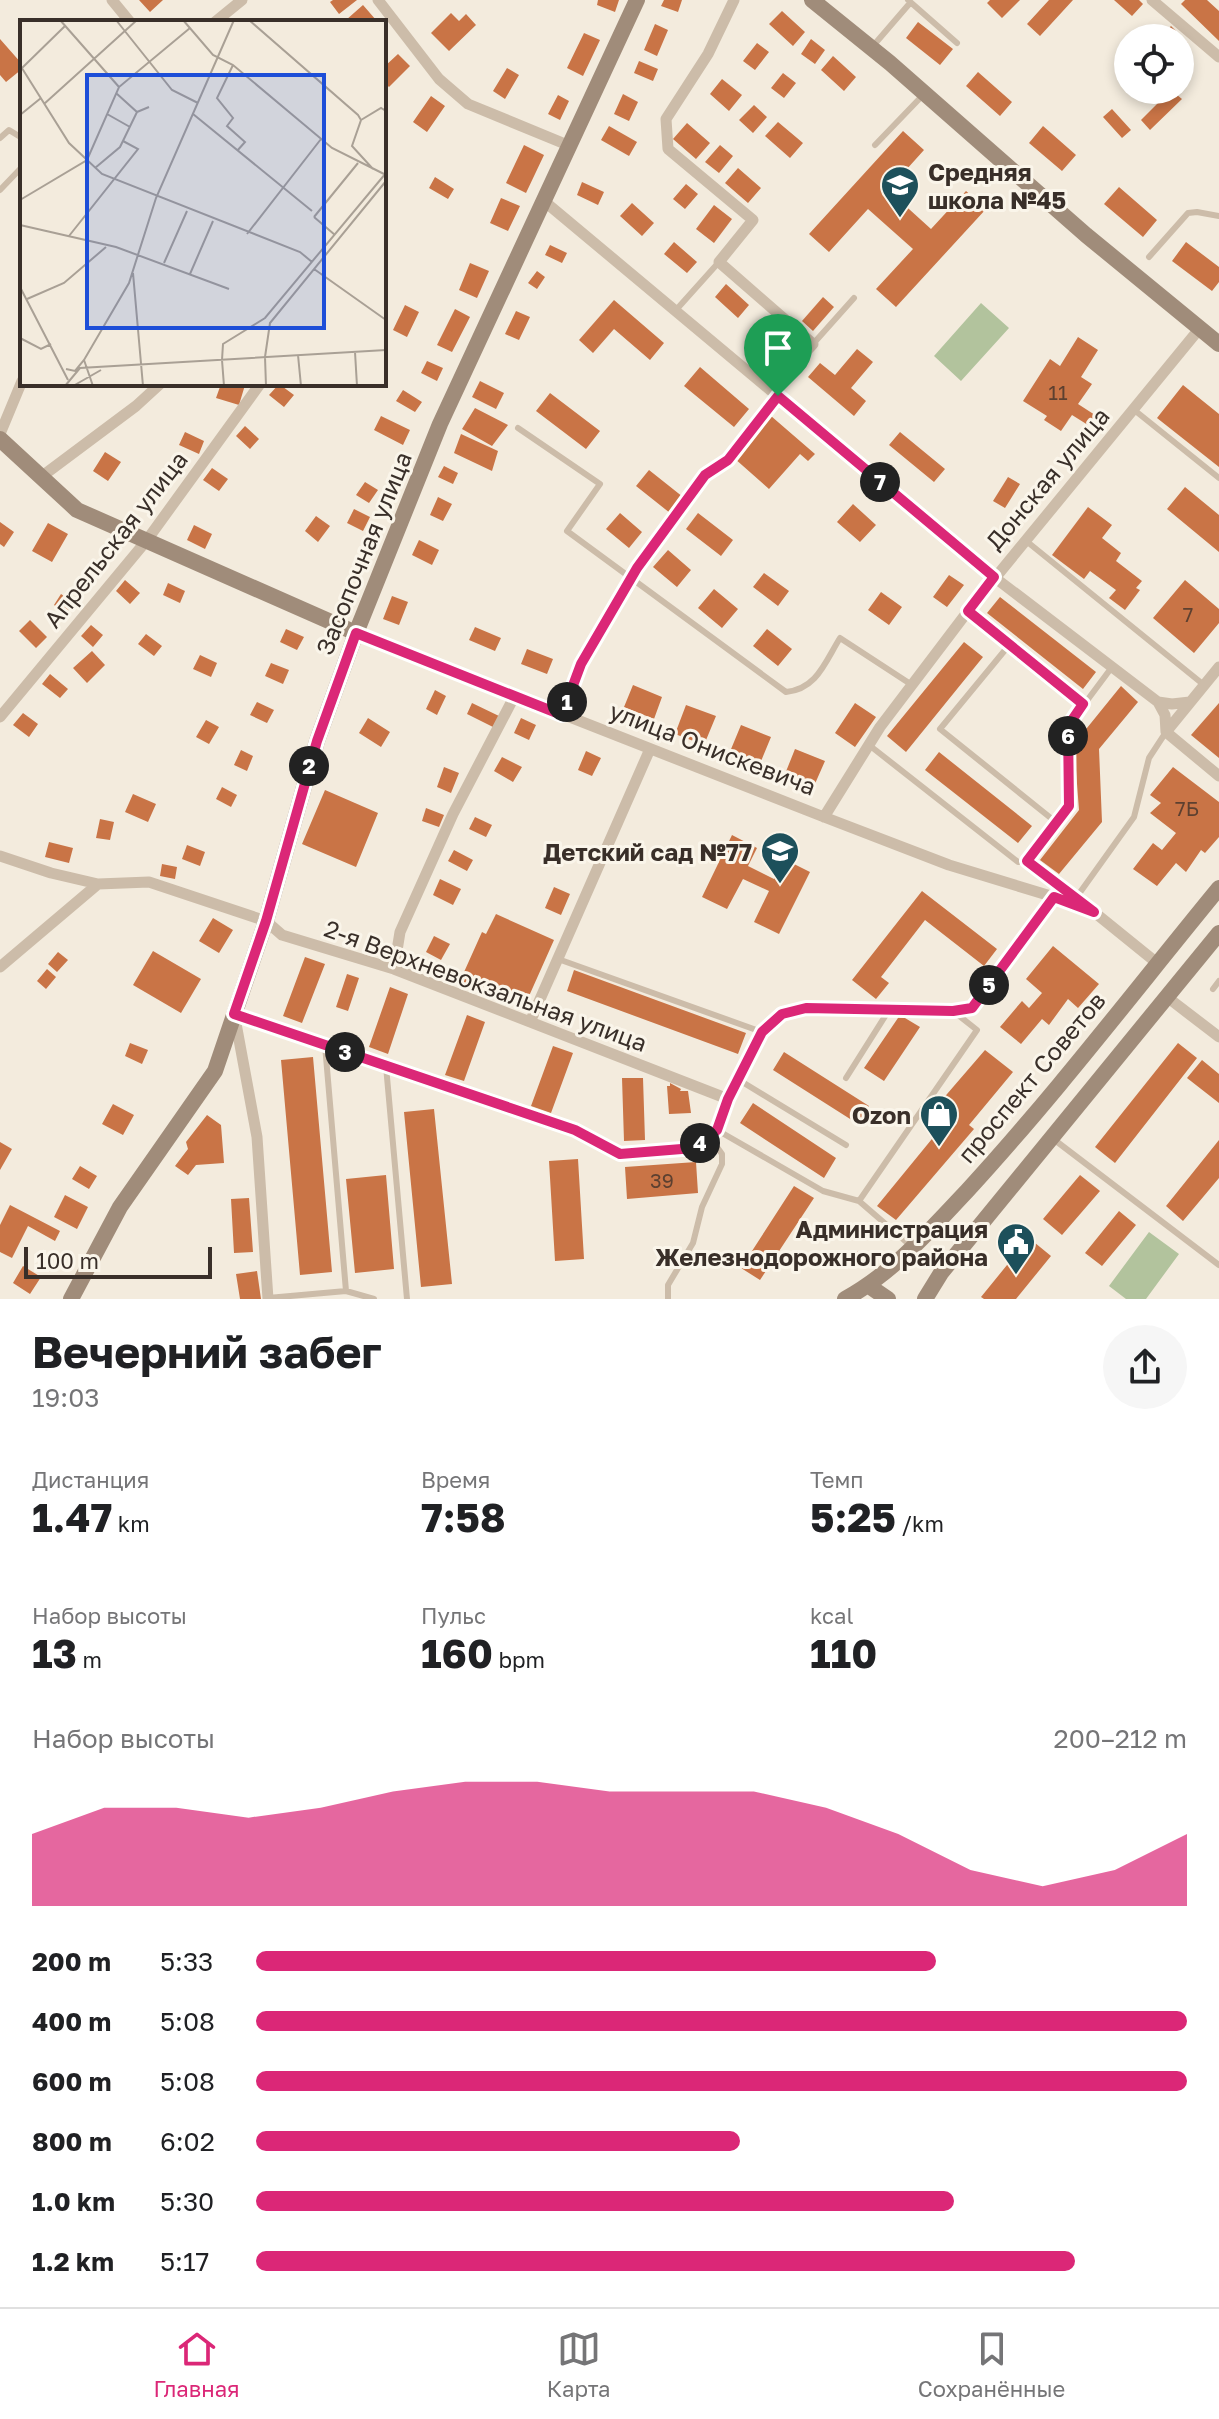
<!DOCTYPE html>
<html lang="ru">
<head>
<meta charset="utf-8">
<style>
	:root { --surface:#fff; --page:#f6f6f6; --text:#202124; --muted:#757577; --line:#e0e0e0; --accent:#db2777 }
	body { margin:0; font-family:"Golos Text",sans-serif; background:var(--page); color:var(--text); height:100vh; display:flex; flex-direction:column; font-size:30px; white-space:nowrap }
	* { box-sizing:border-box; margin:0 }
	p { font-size:26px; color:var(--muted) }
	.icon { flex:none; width:44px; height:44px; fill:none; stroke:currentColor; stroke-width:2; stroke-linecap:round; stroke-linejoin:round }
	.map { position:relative; height:1299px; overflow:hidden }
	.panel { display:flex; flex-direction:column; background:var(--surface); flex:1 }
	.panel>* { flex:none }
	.buttons { position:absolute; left:1114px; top:24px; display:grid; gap:16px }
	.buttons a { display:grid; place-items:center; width:80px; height:80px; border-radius:50%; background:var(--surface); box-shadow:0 4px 12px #0003; font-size:40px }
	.scale { position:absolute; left:24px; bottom:20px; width:188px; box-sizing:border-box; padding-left:8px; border:4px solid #392f29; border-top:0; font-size:22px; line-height:28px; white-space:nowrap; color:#392f29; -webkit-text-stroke:6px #faf5ea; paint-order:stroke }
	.pin { position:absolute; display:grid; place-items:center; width:68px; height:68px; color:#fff; margin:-82px -34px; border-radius:50% 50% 50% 0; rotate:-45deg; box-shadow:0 0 8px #0007 }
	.pin .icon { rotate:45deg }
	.km { position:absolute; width:40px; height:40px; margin:-20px; border-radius:50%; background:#222; color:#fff; font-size:22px; line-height:40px; text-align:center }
	.round { display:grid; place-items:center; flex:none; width:84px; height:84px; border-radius:42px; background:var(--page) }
	.summary { display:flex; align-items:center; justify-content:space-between; height:136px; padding:0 32px }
	h1 { font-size:44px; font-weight:700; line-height:60px }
	.metrics { display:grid; grid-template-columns:repeat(3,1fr); gap:12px; height:136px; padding:8px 32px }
	.metrics div { display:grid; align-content:center }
	.metrics b { font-size:40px; font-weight:700 }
	.metrics small { font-size:22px; font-weight:400 }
	.metrics p { font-size:22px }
	.chart { height:224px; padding:16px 32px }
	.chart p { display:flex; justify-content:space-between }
	.chart svg { width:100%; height:144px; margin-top:8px; fill:var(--accent); opacity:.7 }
	ul { padding:0 32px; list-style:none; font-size:26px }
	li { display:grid; grid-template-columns:128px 96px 1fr; align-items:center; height:60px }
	li i { height:20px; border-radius:10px; background:var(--accent) }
	.tabs { display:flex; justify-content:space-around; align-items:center; height:112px; border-top:2px solid var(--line); background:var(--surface); font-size:22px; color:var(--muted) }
	.tabs a { display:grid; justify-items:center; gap:4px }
	.tabs .current { color:var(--accent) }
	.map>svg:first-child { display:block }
</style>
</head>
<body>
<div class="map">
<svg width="1219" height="1299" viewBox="0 0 1219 1299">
	<rect width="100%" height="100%" fill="#f3ebdd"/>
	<!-- green -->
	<path fill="#b2c39d" d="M981 303 1009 328 961 381 934 356Z
		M1149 1232 1179 1254 1146 1299H1126L1109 1286Z"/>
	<!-- building -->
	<path fill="#c97446" d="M139 0H163L150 12Z
		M333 0H357L339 14 330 2Z
		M598 0H619L615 12 597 5Z
		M664 0H682L678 12 661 6Z
		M990 0H1020L1002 18 987 3Z
		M1049 0H1073L1040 36 1027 24Z
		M1114 0H1139L1143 4 1132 16Z
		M1185 0H1207L1219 11V41L1181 4Z
		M363 5 376 20 347 22 346 20Z
		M782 11 805 32 793 46 769 24Z
		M451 13 459 21 466 14 476 25 449 51 431 33Z
		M918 22 953 49 940 65 906 38Z
		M655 24 668 30 657 56 644 50Z
		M1171 26 1188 43 1180 51V38H1159Z
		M584 33 600 40 583 76 567 68Z
		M0 39 22 64V69L6 82 0 75Z
		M811 39 825 50 815 64 801 54Z
		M757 43 769 52 755 70 743 61Z
		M398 54 410 66 389 87 384 82V67Z
		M833 56 856 77 844 91 821 70Z
		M639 61 658 69 653 81 634 73Z
		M507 68 519 75 505 99 493 91Z
		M978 72 1012 102 1000 116 966 86Z
		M783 73 796 83 784 98 771 88Z
		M722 79 742 95 729 111 710 94Z
		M1171 90 1182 99 1150 130 1141 120Z
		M623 94 638 102 629 121 614 114Z
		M558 95 569 101 560 120 548 114Z
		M431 96 445 106 427 132 413 122Z
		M754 105 767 117 753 133 739 120Z
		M1112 109 1131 130 1122 138 1103 117Z
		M778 122 803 143 790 158 765 136Z
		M687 123 710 143 696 159 673 139Z
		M609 126 637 142 629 156 601 140Z
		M1043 126 1076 155 1062 171 1029 143Z
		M903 131 924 150 888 190 931 229 966 191 986 209 896 307 876 289 913 249 868 209 829 252 809 234Z
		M524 145 544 155 526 193 506 183Z
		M720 145 733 156 719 173 705 162Z
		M738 168 761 188 748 203 725 183Z
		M435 177 454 189 448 199 429 188Z
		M582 182 604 192 598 205 577 195Z
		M686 184 698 194 685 209 673 199Z
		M1119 187 1157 220 1143 237 1104 204Z
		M501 198 520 206 508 231 490 223Z
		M632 203 654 223 642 236 620 216Z
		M714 205 732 219 714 243 696 229Z
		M674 242 697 262 687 273 664 254Z
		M1186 242 1219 267V282L1212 291 1172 261Z
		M550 245 567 253 562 263 545 255Z
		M470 263 489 271 477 298 459 290Z
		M537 271 545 277 537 289 528 283Z
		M726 284 749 305 738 318 715 297Z
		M823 297 834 307 813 331 802 321Z
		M614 300 664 343 650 360 614 329 593 353 579 340Z
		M405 305 419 312 407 337 393 330Z
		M455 309 470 317 452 352 437 345Z
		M516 311 530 317 519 340 505 334Z
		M777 330 800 347 790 360 767 343Z
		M1078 337 1098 350 1081 377 1092 384 1078 404 1095 415 1088 425 1072 415 1061 431 1044 420 1047 416 1023 401 1050 359 1060 366Z
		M857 349 873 362 851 388 866 401 854 416 808 377 820 363 835 375Z
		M427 361 443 368 437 381 421 373Z
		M700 367 749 409 734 427 684 386Z
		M480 381 504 393 496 409 472 397Z
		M221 384 245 385 239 405 216 398Z
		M279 384 294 395 284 407 269 395Z
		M1183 385 1219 414V467L1157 418Z
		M403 390 422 402 415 412 396 401Z
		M550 393 600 431 586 449 536 411Z
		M475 408 508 425 492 446 462 429Z
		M381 416 410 430 403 445 374 430Z
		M771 416 815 454 808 461 800 454 769 489 734 458Z
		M245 426 259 439 250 449 236 436Z
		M185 432 204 441 199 454 179 445Z
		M900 432 945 469 934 482 889 445Z
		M461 434 498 451 492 471 454 453Z
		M105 452 121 462 108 481 93 471Z
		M444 466 458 473 453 484 438 477Z
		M212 468 228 479 219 491 203 480Z
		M649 470 683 497 670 513 636 486Z
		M1008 477 1020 484 1005 508 993 501Z
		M365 482 378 490 369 503 356 495Z
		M1185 487 1219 515V552L1167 509Z
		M438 497 452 504 443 521 430 515Z
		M853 504 876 525 860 542 837 522Z
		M1088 507 1112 525 1102 538 1121 553 1116 561 1142 581 1136 588 1140 590 1125 610 1109 598 1116 590 1090 571 1084 579 1052 555Z
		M354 509 370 517 363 531 347 523Z
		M620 513 642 532 629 548 606 529Z
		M698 513 733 540 721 556 686 529Z
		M316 516 330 526 318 542 305 531Z
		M0 522 14 532 4 547 0 544Z
		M48 523 68 534 52 562 32 551Z
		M194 525 212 534 205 549 187 540Z
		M419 540 439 550 432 565 412 555Z
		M668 550 691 570 677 587 653 567Z
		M764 573 789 591 778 606 753 587Z
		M949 575 964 585 947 607 933 597Z
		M125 580 140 593 130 604 116 591Z
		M1185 580 1219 609V623L1194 653 1153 618Z
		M168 583 185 591 180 603 163 595Z
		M714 589 738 609 722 628 698 608Z
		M881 592 902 607 889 625 868 610Z
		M61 594 74 603 66 614 54 605Z
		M392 596 408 602 399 625 383 619Z
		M1000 597 1096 672 1083 689 987 613Z
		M30 620 47 637 36 648 19 631Z
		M91 625 103 635 93 647 81 636Z
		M475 627 501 638 495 651 469 640Z
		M286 629 304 637 297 650 280 642Z
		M767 629 792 649 778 666 753 646Z
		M146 634 162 646 154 656 138 644Z
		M964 642 983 657 906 752 887 736Z
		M527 649 553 659 547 674 521 664Z
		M92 651 105 665 87 683 73 668Z
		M200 655 217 663 211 677 193 669Z
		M271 663 289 670 283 684 265 676Z
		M50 674 68 689 60 698 42 684Z
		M633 685 662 697 654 719 624 707Z
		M1121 686 1138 702 1099 749 1102 822 1059 874 1040 860 1079 810 1074 744Z
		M435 690 446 696 437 715 426 709Z
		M257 702 274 710 267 723 250 715Z
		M472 703 499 716 493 727 467 714Z
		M855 703 876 717 855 747 835 733Z
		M1219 703V758L1191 735Z
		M686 705 716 716 704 745 675 734Z
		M23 713 38 724 29 737 13 725Z
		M368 718 390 732 381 747 359 733Z
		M521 718 536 725 529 740 514 733Z
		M206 720 219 727 209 744 196 737Z
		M741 725 771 737 759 766 729 754Z
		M795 749 825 761 814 786 785 774Z
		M241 750 253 756 247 771 234 765Z
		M586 751 601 758 592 776 578 770Z
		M939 752 1032 826 1018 843 925 770Z
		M502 757 522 767 513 782 494 771Z
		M444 767 459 773 451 793 437 787Z
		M1173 767 1219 802V837L1205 853 1201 850 1186 872 1176 863 1157 886 1133 869 1153 843 1162 850 1176 833 1150 813 1161 803 1150 795Z
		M222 787 237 795 231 807 216 799Z
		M325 790 378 813 356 867 302 844Z
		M133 794 156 804 148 822 125 812Z
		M426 808 444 815 439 827 422 821Z
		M475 817 492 825 486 837 469 829Z
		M100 819 114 822 110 840 96 838Z
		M732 835 757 848 748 866 774 879 784 859 810 872 779 934 754 922 769 891 743 879 727 909 702 897Z
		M49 842 73 848 69 863 45 857Z
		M187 845 205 852 200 866 182 859Z
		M454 850 473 860 467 871 448 861Z
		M162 864 177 867 175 879 160 876Z
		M440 879 461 889 453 905 433 895Z
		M554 887 570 894 561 915 545 908Z
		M922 891 997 949 984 966 925 920 881 977 889 983 876 999 852 980Z
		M496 914 554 940 525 1005 471 981 469 985 460 981 482 932 486 934Z
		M213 918 233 930 219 953 199 941Z
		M434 936 450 944 441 960 426 952Z
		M1053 946 1099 984 1078 1008 1068 999 1049 1025 1042 1019 1021 1044 1000 1027 1022 1001 1029 1008 1042 993 1026 979Z
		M153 951 201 979 181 1013 133 985Z
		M58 952 68 960 57 972 48 964Z
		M305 957 325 964 302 1023 283 1016Z
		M47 969 56 977 46 989 37 981Z
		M574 970 746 1033 738 1054 567 991Z
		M347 974 359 978 348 1011 336 1007Z
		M390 987 408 994 388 1054 369 1047Z
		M467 1015 485 1022 464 1081 445 1075Z
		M900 1015 920 1027 884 1081 864 1068Z
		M130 1043 148 1050 142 1064 125 1056Z
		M1178 1043 1197 1058 1115 1163 1095 1147Z
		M553 1046 573 1053 551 1113 531 1106Z
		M985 1050 1013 1072 969 1125 974 1129 896 1220 877 1206 954 1112 941 1101Z
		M784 1052 869 1106 858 1124 773 1070Z
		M313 1057 332 1272 300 1275 281 1060Z
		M1202 1060 1219 1074V1103L1187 1078Z
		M622 1078H643L645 1140 624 1141Z
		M670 1083 681 1089 680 1091H688L691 1113 669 1114 667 1086H670Z
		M753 1103 836 1158 824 1178 740 1123Z
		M113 1104 134 1115 123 1135 102 1124Z
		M434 1109 452 1284 421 1287 404 1112Z
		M207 1115 221 1125 224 1163 196 1165 188 1175 175 1166 188 1149 186 1142Z
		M1219 1140V1178L1183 1221 1166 1206Z
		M0 1142 12 1149 0 1170Z
		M578 1159 584 1259 555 1261 549 1161Z
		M696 1162 698 1193 627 1199 625 1167Z
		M80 1166 97 1176 89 1189 72 1179Z
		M386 1175 394 1269 355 1273 346 1179Z
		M1080 1175 1100 1191 1062 1235 1043 1219Z
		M794 1186 814 1198 760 1280 741 1268Z
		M65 1195 88 1207 77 1229 54 1217Z
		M249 1198 253 1252 234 1253 231 1199Z
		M10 1205 60 1231 55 1241 28 1226 12 1258 0 1252V1225Z
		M1119 1211 1136 1225 1102 1266 1085 1253Z
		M1029 1238 1051 1256 1016 1299H984L981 1297Z
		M846 1251H858L857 1263H845Z
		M23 1266 41 1277 30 1294 13 1283Z
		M257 1271 261 1299H240L236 1274Z"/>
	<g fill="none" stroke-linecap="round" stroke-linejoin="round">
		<!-- lane -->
		<path stroke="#ccbca9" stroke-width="6" d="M908 0 957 43
			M873 46 910 3
			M0 138 9 130 22 138
			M875 145 924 94
			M0 190 22 167
			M1149 257 1188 213 1197 212 1219 216
			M676 310 719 262
			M813 344 854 298
			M1133 409 1219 478
			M518 428 600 484 567 531 786 692C817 689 825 662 840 638L912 685
			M1025 540 1204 685
			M969 611 1010 644 940 729 1057 823
			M1010 644 1083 704
			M562 715 581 664 637 568 705 475 728 460 777 397
			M869 745 1018 862 1027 861
			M1076 898 1134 817 1149 758 1166 732
			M1085 905 1027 861 1069 806 1068 726 1112 667
			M558 959 762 1032
			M1213 989 1219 981
			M236 1015 575 1130 620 1154 694 1148 717 1130 728 1099 762 1032 782 1014 806 1008 953 1011 972 1008 1054 897
			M325 1045 346 1291
			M386 1066 407 1299
			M846 1078 889 1010
			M739 1080 846 1145
			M717 1130 823 1191 859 1201
			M1052 1138 1219 1265
			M911 1246 859 1201 977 1030 953 1011
			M268 1298 346 1291 374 1299
			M668 1299V1285L693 1243 702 1207 722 1164V1154L709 1136"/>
		<!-- street -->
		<path stroke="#ccbca9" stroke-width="11" d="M112 0 130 22
			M378 0 439 79 468 104 570 146
			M734 0 708 54 666 119 668 149 753 220 719 262 813 344 770 390
			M1152 0 1219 57
			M215 22 242 0
			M544 201 994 577 1158 702 1165 715 1166 732 1219 776
			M0 434 22 381
			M41 477 136 406 160 384
			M356 633 824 817 949 865 1054 897 1094 912 1157 963
			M1158 702 1172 704 1190 702
			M0 717 147 540 260 384
			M1166 732 1219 667
			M824 817 880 727 968 611 1200 328
			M0 856 51 873 98 884 149 882 266 921 282 935 394 969 728 1099
			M0 967 98 884
			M394 969 400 932 453 814 514 697
			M1167 997 1219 1037
			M235 1018 257 1137 268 1299
			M530 1022 650 749"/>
		<!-- secondary -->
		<path stroke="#a08c7a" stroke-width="16" d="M812 0 890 63 1086 235 1219 344
			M0 439 77 510 356 633
			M869 1286 888 1299
			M71 1299 120 1207 215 1071 266 921 317 741 356 633 440 424 637 0
			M845 1299C894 1272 929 1231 967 1191 1056 1094 1136 989 1219 888
			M925 1299 941 1273 1219 933"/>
	</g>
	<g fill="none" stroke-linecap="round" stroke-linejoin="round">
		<defs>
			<path id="route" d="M778 396 994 577 968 611 1083 704 1068 726 1069 806 1027 861 1094 912 1054 897 972 1008 953 1011 806 1008 782 1014 762 1032 728 1099 717 1130 694 1148 620 1154 575 1130 234 1014 266 921 317 741 356 633 562 715 581 664 637 568 705 475 728 460Z"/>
		</defs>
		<!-- route casing -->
		<use href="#route" stroke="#fff" stroke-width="16"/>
		<!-- route -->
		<use href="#route" stroke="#db2777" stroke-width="10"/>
	</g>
	<!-- icons -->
	<defs>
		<symbol id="school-pin" viewBox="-11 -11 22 30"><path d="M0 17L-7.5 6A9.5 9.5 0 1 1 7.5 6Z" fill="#1d505b" stroke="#faf5ea"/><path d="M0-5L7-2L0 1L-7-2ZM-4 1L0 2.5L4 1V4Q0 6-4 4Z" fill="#fff"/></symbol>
		<symbol id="shop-pin" viewBox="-11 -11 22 30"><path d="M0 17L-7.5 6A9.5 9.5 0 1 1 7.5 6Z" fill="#1d505b" stroke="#faf5ea"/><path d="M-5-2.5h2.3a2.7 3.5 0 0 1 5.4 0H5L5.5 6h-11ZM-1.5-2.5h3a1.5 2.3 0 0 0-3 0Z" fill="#fff"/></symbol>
		<symbol id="civic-pin" viewBox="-11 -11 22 30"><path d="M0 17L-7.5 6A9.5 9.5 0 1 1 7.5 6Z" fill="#1d505b" stroke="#faf5ea"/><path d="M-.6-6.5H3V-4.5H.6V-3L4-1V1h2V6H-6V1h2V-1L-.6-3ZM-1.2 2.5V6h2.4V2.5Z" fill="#fff"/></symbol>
	</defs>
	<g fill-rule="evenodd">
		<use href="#school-pin" x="878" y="163" width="44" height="60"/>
		<use href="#school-pin" x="758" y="829" width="44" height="60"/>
		<use href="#shop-pin" x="917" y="1092" width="44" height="60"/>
		<use href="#civic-pin" x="994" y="1220" width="44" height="60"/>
	</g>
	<g text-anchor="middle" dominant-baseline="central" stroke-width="6" stroke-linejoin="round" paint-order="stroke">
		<!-- number labels -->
		<g font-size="20" fill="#5d4030">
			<text x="1058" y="392">11</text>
			<text x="1188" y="614">7</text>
			<text x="1187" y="808">7Б</text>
			<text x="662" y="1180">39</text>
		</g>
		<!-- poi labels -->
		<g font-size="24" font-weight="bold" fill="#392f29" stroke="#faf5ea" text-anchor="end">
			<text x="928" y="171" text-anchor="start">Средняя<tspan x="928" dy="28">школа №45</tspan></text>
			<text x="752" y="851">Детский сад №77</text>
			<text x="911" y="1114">Ozon</text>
			<text x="988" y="1228">Администрация<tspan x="988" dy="28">Железнодорожного района</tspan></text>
		</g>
		<!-- street labels -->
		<g font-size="24" fill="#392f29" stroke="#faf5ea">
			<text transform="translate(1047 478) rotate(-50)">Донская улица</text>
			<text transform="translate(115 539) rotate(-52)">Апрельская улица</text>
			<text transform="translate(363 553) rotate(-68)">Засопочная улица</text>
			<text transform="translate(713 748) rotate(21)">улица Онискевича</text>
			<text transform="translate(486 985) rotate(20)">2-я Верхневокзальная улица</text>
			<text transform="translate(1031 1077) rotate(-50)">проспект Советов</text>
		</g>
	</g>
	<!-- overview -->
	<g transform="translate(20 20)">
		<rect width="366" height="366" fill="#f3ebdd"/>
		<path fill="none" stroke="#a9a095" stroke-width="2" d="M40 0 99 67M96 0 152 70 178 83M163 0 193 35 213 45 312 128 364 154M229 0 338 95 341 100 332 126 353 149M0 45 49 123 82 154 280 232 292 242M213 45 197 78 213 98 207 106 225 122 217 131M2 48 45 6M96 73 117 92 129 87M24 84 117 0M87 94 110 107M173 94 292 191M0 95 21 78M341 100 361 88 366 91M75 148 100 127 117 92M0 180 67 140 99 67 170 8M294 197 338 143M294 197 315 215M0 205 96 227 209 269M227 214 301 119M49 216 118 129 103 121M144 243 167 191M294 249 366 300M113 253 123 366M170 254 193 201M0 267 48 360M7 279 44 263 86 227M0 318 21 329 31 324M335 332 337 366M278 335 281 366M245 337 246 366M245 337 250 303 366 161M64 340 73 366M202 340 204 366M202 340 203 324 245 298 366 153M46 349 55 351 64 340 109 263 136 178 214 0M45 366 60 348 366 330M53 366 81 350"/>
		<path fill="#1d4ed8" fill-opacity="0.15" stroke="#1d4ed8" stroke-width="4" d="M67 55H304V308H67Z"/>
		<rect width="366" height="366" fill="none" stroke="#392f29" stroke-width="4"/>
	</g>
</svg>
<div class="buttons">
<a><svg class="icon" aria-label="locate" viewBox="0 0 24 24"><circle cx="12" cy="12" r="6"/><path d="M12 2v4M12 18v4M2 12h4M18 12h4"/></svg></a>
</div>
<div class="scale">100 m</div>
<div class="pin" style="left:778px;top:396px;background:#1e9e55"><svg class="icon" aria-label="arrive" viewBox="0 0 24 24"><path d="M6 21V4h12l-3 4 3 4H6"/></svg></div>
<b class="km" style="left:567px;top:702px">1</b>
<b class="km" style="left:309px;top:766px">2</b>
<b class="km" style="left:345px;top:1052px">3</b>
<b class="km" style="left:700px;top:1143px">4</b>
<b class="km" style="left:989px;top:985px">5</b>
<b class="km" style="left:1068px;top:736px">6</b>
<b class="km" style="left:880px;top:482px">7</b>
</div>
<section class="panel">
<div class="summary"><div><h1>Вечерний забег</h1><p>19:03</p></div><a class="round"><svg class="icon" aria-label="share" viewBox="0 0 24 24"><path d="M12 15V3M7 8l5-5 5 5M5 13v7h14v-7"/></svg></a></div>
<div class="metrics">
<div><p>Дистанция</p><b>1.47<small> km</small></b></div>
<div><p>Время</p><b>7:58</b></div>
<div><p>Темп</p><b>5:25<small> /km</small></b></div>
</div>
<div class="metrics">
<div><p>Набор высоты</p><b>13<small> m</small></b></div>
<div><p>Пульс</p><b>160<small> bpm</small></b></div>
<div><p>kcal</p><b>110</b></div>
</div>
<div class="chart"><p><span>Набор высоты</span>200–212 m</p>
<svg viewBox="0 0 160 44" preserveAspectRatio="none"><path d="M0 44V22L10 14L20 14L30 17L40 14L50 9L60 6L70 6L80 9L90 9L100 9L110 14L120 22L130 33L140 38L150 33L160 22V44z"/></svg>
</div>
<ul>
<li><b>200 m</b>5:33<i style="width:73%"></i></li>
<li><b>400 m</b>5:08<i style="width:100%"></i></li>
<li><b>600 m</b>5:08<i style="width:100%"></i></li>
<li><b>800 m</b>6:02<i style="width:52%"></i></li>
<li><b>1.0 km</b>5:30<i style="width:75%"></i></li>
<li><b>1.2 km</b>5:17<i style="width:88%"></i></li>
</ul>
</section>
<nav class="tabs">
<a class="current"><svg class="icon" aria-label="home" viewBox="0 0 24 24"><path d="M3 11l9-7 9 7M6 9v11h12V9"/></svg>Главная</a>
<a><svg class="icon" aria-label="map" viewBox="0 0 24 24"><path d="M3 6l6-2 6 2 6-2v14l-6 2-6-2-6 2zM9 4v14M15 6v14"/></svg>Карта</a>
<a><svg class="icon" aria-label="saved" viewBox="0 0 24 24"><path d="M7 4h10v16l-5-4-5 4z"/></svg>Сохранённые</a>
</nav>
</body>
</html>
